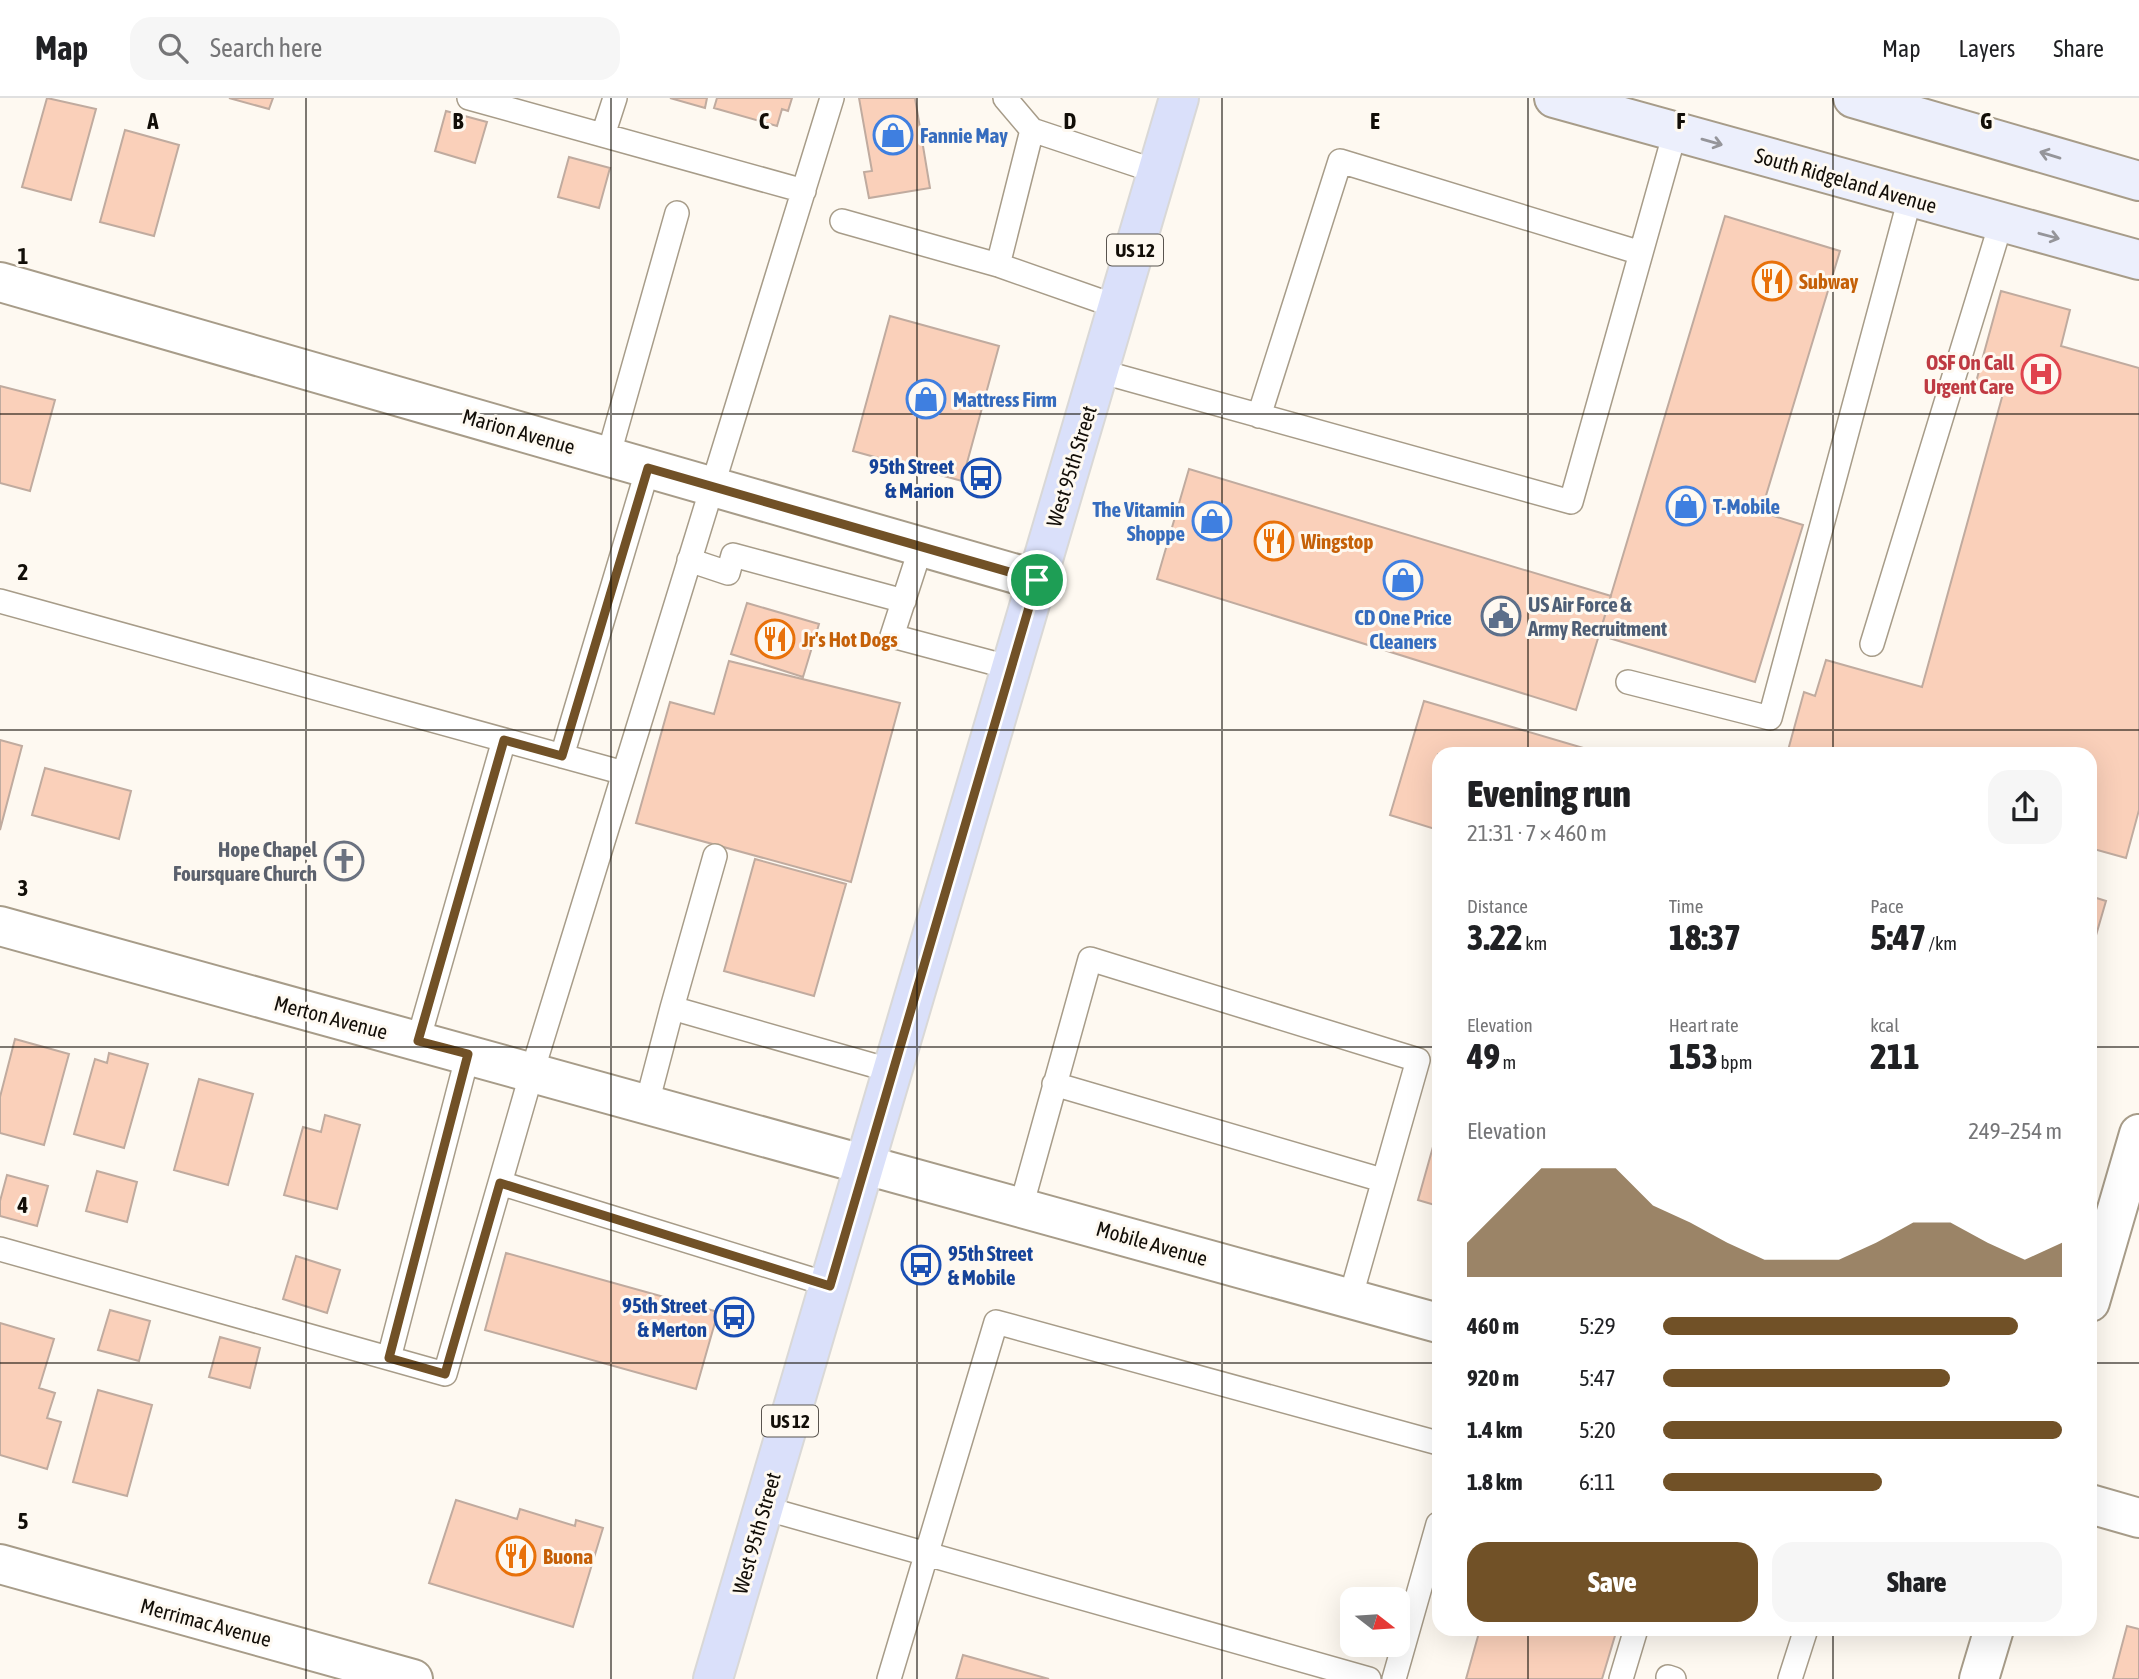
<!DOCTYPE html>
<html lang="en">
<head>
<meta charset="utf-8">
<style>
	:root { --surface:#fff; --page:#f6f6f6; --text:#202124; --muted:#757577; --line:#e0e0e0; --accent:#715127 }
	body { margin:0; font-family:"Asap Condensed",sans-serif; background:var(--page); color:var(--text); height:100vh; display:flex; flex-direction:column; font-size:26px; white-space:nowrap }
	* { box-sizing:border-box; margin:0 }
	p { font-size:23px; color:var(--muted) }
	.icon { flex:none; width:38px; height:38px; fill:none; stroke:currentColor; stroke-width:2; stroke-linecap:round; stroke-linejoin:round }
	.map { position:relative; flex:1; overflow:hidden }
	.details { position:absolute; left:1432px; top:649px; width:665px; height:889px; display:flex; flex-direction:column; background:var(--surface); border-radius:21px; box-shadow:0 7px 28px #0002 }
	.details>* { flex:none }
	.needle { width:46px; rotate:107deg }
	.buttons { position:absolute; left:1340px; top:1489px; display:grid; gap:14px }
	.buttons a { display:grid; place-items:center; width:70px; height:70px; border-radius:14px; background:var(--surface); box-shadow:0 7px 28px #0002; font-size:35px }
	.pin { position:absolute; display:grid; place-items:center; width:60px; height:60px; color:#fff; margin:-30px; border:4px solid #fff; border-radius:50%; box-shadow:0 2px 7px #0007 }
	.round { display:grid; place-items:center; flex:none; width:74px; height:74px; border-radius:21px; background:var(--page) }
	.summary { display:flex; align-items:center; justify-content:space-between; height:119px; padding:0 35px }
	h1 { font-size:38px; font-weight:800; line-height:52px }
	.metrics { display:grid; grid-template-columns:repeat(3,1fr); gap:10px; height:119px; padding:7px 35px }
	.metrics div { display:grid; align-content:center }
	.metrics b { font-size:35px; font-weight:800 }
	.metrics small { font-size:19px; font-weight:400 }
	.metrics p { font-size:19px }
	.chart { height:196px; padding:14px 35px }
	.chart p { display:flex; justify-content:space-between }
	.chart svg { width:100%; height:126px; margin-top:7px; fill:var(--accent); opacity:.7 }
	.button { display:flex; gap:14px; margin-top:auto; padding:14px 35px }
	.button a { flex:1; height:80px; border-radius:21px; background:var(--accent); color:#fff; font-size:28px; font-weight:800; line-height:80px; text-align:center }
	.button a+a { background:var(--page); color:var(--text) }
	ul { padding:0 35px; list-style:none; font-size:23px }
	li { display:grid; grid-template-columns:112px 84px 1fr; align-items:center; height:52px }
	li i { height:18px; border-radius:9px; background:var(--accent) }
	header { display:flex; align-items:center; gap:42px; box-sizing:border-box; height:98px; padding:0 35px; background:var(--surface); border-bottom:2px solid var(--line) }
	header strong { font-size:33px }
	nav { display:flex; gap:38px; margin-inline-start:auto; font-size:24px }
	.search { width:490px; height:63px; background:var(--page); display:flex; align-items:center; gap:18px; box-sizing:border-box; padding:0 24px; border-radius:21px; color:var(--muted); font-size:26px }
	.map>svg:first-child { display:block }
</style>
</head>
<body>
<header>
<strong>Map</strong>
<div class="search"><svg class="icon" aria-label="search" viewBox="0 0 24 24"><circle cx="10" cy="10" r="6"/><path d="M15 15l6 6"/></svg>Search here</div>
<nav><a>Map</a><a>Layers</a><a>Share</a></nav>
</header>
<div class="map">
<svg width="2139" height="1581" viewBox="0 0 2139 1581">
	<rect width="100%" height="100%" fill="#fef9f1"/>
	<!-- building -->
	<path fill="#fad0ba" stroke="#c0ab9f" stroke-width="2" d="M47 0 96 11 71 102 22 89Z
		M229 0H273L269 11Z
		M670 0H707L705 10Z
		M717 0H792L788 13 782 11 777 28 714 10Z
		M859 0H915L930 90 869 100 864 74 872 73Z
		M446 13 487 24 475 65 435 53Z
		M125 32 179 47 154 138 100 124Z
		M569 59 610 70 599 110 558 99Z
		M1725 118 1840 153 1761 414 1803 427 1755 584 1599 537Z
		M2001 193 2070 212 2061 248 2139 270V712L2126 760 2090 750V656H1787L1804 594 1815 598 1826 562 1922 589 2004 292 1976 284Z
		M890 218 999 248 962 383 853 353Z
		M0 288 55 302 30 393 0 385Z
		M1189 371 1611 498 1576 612 1157 481Z
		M747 505 819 526 803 579 731 556Z
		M729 563 900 605 851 784 636 725 670 604 714 616Z
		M1424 603 1590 652 1589 656H1438V732L1390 717Z
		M0 642 22 648 0 732Z
		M45 670 131 693 119 741 32 717Z
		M755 761 846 786 814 898 724 873Z
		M2090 798 2106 803 2090 858Z
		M15 941 69 956 44 1047 0 1035V999Z
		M109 955 148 966 124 1050 74 1036 95 961 107 965Z
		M199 981 253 996 228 1087 174 1072Z
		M325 1017 360 1027 337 1111 284 1097 303 1029 321 1034Z
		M1438 1031V1108L1418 1102Z
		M97 1073 137 1084 127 1124 86 1113Z
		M7 1077 48 1088 37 1128 0 1118V1103Z
		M506 1155 718 1214 696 1291 485 1232Z
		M296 1158 340 1172 327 1215 283 1201Z
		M110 1212 150 1223 139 1263 98 1252Z
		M0 1225 54 1241 39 1290 55 1295 47 1320 61 1324 47 1371 0 1357Z
		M220 1239 260 1250 250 1290 209 1279Z
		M98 1292 152 1307 127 1398 73 1384Z
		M456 1402 517 1421 520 1411 575 1428 576 1422 603 1430 573 1529 429 1485Z
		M2127 1528 2139 1531V1581H2113Z
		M1480 1531H1617L1602 1581H1466Z
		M963 1557 1049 1581H956Z"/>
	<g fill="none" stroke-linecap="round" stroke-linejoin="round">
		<defs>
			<path id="service" d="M469 0 804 93
				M1005 0 1032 32
				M603 37 615 0
				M842 123 998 167
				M1118 209 998 167 1032 32 1158 74
				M1099 273 1571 404 1675 34
				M1259 318 1340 63 1641 155
				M608 359 677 115
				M921 449 892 538 1012 570
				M689 462 728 475 733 457 904 503
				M0 503 624 675
				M1872 546 2001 125
				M1628 584 1770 620 1910 100
				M562 658 648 370
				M715 758 672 910 893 973
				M418 943 504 642
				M1054 986 1382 1082
				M647 1005 672 910
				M500 1085 830 1187
				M1021 1109 1090 861 1418 962 1350 1201
				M0 1151 445 1276 532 974 832 0
				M389 1260 468 956
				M764 1410 1369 1581
				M1668 1579 1674 1581
				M889 1581 996 1224 1438 1345
				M1394 1581 1438 1426
				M1621 1581 1636 1531
				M1790 1581 1806 1531"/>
			<path id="minor" d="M0 184 1037 482
				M0 828 1438 1225
				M2090 1204 2139 1036
				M2090 1406 2139 1420
				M0 1466 413 1581
				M1979 1581 1994 1531"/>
			<path id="secondary" d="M1554 0 2139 162
				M1853 0 2139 83"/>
			<path id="primary" d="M713 1581 1179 0"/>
		</defs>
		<!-- service casing -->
		<use href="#service" stroke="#a79c89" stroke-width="26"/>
		<!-- minor casing -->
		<use href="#minor" stroke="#a79c89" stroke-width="42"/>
		<!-- secondary casing -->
		<use href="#secondary" stroke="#a79c89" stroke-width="42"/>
		<!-- primary casing -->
		<use href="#primary" stroke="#d9d8d7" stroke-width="42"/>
		<!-- service -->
		<use href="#service" stroke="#fff" stroke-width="23"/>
		<!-- minor -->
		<use href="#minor" stroke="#fff" stroke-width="38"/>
		<!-- secondary -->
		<use href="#secondary" stroke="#eceffc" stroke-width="38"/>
		<!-- primary -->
		<use href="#primary" stroke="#dae0fa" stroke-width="38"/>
	</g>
	<!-- one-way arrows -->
	<defs><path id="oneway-shaft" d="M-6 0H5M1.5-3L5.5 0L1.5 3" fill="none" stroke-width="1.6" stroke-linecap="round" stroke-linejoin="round" transform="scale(1.75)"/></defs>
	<g stroke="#95959a">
		<use href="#oneway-shaft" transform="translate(1712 44) rotate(16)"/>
		<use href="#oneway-shaft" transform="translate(2050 57) rotate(-163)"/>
		<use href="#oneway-shaft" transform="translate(2049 138) rotate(15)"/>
	</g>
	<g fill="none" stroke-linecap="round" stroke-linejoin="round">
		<defs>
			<path id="route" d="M648 370 1037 482 830 1188 500 1085 445 1276 389 1260 468 956 418 943 504 642 562 658Z"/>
		</defs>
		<!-- route casing -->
		<use href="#route" stroke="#fff" stroke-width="14"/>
		<!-- route -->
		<use href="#route" stroke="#715127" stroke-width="9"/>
	</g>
	<!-- grid -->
	<path fill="none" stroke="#120e08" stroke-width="2" stroke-opacity="0.55" d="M306 0V1581M611 0V1581M917 0V1581M1222 0V1581M1528 0V656M1833 0V656M0 316H2139M0 632H2139M0 949H1438M2090 949H2139M0 1265H1438M2090 1265H2139M1528 1531V1581M1833 1531V1581"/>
	<!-- icons -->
	<defs>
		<symbol id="shop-ring" viewBox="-11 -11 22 22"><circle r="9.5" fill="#fef9f1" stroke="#3f7fe0" stroke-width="1.5"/><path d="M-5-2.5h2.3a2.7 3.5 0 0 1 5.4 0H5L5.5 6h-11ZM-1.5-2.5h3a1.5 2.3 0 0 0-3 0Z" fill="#3f7fe0"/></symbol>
		<symbol id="restaurant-ring" viewBox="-11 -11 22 22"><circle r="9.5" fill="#fef9f1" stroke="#e8710a" stroke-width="1.5"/><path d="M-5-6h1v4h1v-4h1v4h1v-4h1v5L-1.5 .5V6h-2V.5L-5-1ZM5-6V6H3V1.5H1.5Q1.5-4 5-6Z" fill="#e8710a"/></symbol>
		<symbol id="hospital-ring" viewBox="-11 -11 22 22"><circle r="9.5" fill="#fef9f1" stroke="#e0444e" stroke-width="1.5"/><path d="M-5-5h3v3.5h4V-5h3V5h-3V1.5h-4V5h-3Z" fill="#e0444e"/></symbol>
		<symbol id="bus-ring" viewBox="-11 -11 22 22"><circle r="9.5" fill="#fef9f1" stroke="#1a4fb4" stroke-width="1.5"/><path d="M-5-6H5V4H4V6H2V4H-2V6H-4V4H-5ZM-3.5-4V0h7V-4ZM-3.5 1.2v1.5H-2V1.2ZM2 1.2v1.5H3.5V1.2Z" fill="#1a4fb4"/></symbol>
		<symbol id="civic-ring" viewBox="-11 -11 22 22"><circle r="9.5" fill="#fef9f1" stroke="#5c6f8a" stroke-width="1.5"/><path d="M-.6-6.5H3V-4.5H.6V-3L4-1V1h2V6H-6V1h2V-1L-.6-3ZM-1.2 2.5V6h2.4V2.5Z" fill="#5c6f8a"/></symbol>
		<symbol id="church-ring" viewBox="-11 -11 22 22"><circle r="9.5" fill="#fef9f1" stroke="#6b7280" stroke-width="1.5"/><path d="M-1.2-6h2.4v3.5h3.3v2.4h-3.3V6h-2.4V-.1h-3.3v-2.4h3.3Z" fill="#6b7280"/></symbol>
	</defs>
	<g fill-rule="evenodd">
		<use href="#shop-ring" x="871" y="15" width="44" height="44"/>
		<use href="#restaurant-ring" x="1750" y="161" width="44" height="44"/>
		<use href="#hospital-ring" x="2019" y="254" width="44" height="44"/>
		<use href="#shop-ring" x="904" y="279" width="44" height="44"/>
		<use href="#bus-ring" x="959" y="358" width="44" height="44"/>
		<use href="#shop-ring" x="1664" y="386" width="44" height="44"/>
		<use href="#shop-ring" x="1190" y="401" width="44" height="44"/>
		<use href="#restaurant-ring" x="1252" y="421" width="44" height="44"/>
		<use href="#shop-ring" x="1381" y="460" width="44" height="44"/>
		<use href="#civic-ring" x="1479" y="496" width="44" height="44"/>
		<use href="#restaurant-ring" x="753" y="519" width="44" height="44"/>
		<use href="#church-ring" x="322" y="741" width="44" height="44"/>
		<use href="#bus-ring" x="899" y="1145" width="44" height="44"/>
		<use href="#bus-ring" x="712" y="1197" width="44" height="44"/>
		<use href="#restaurant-ring" x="494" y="1436" width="44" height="44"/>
	</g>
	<g text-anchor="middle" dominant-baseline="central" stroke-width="6" stroke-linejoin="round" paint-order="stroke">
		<!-- shield labels -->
		<g fill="#fef9f1" stroke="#59544e" stroke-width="2">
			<rect x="1107" y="136.5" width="56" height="31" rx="5"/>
			<rect x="762" y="1307.5" width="56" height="31" rx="5"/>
		</g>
		<g font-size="19" font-weight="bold" fill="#120e08">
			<text x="1135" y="152">US 12</text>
			<text x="790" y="1323">US 12</text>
		</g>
		<!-- shop labels -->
		<g font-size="21" font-weight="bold" fill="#366cbe" stroke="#fef9f1" text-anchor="start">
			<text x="920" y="37">Fannie May</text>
			<text x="953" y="301">Mattress Firm</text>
			<text x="1713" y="408">T-Mobile</text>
			<text x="1185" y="411" text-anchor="end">The Vitamin<tspan x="1185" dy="24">Shoppe</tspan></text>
			<text x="1403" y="519" text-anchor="middle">CD One Price<tspan x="1403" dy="24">Cleaners</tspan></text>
		</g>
		<!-- street labels -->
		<g font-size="21" fill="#120e08" stroke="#fef9f1">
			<text transform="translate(1846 82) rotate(16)">South Ridgeland Avenue</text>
			<text transform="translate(519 333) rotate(16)">Marion Avenue</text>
			<text transform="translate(1071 368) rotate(-73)">West 95th Street</text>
			<text transform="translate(331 919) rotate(15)">Merton Avenue</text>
			<text transform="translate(1152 1145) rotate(16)">Mobile Avenue</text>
			<text transform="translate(756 1435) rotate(-74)">West 95th Street</text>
			<text transform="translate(206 1524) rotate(15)">Merrimac Avenue</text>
		</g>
		<!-- food labels -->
		<g font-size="21" font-weight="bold" fill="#c56008" stroke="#fef9f1" text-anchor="start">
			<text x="1799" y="183">Subway</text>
			<text x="1301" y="443">Wingstop</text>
			<text x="802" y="541">Jr's Hot Dogs</text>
			<text x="543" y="1458">Buona</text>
		</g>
		<!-- health labels -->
		<g font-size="21" font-weight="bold" fill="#be3a42" stroke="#fef9f1" text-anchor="end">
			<text x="2014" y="264">OSF On Call<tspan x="2014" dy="24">Urgent Care</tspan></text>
		</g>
		<!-- transit labels -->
		<g font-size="21" font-weight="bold" fill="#164399" stroke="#fef9f1" text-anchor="end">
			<text x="954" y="368">95th Street<tspan x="954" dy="24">&amp; Marion</tspan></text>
			<text x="948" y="1155" text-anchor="start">95th Street<tspan x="948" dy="24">&amp; Mobile</tspan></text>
			<text x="707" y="1207">95th Street<tspan x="707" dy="24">&amp; Merton</tspan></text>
		</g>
		<!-- service labels -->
		<g font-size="21" font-weight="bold" fill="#4e5e75" stroke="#fef9f1" text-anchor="start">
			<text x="1528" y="506">US Air Force &amp;<tspan x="1528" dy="24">Army Recruitment</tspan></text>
		</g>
		<!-- worship labels -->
		<g font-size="21" font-weight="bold" fill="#5b616d" stroke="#fef9f1" text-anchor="end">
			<text x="317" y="751">Hope Chapel<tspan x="317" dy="24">Foursquare Church</tspan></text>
		</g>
	</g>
	<g font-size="23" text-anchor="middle" font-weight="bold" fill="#120e08" stroke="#fef9f1" stroke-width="6" stroke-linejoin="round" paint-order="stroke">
		<text x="153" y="31">A</text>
		<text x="458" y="31">B</text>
		<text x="764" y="31">C</text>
		<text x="1070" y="31">D</text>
		<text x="1375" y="31">E</text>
		<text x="1681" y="31">F</text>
		<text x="1986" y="31">G</text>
		<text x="23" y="166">1</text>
		<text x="23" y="482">2</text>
		<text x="23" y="798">3</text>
		<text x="23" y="1115">4</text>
		<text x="23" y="1431">5</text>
	</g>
</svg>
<div class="buttons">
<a><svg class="needle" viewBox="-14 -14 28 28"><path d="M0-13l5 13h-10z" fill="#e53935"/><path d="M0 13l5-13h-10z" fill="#757577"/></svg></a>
</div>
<div class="pin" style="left:1037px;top:482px;background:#1e9e55"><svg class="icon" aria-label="arrive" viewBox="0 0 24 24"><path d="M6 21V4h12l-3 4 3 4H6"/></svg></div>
<section class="details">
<div class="summary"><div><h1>Evening run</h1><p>21:31 · 7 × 460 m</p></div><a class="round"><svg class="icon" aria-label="share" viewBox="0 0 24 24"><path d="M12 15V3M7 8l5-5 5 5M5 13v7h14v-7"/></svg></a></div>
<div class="metrics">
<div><p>Distance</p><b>3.22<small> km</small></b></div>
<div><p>Time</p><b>18:37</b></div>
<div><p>Pace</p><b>5:47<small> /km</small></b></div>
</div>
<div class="metrics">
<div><p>Elevation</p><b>49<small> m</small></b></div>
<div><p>Heart rate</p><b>153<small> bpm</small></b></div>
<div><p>kcal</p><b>211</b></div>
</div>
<div class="chart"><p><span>Elevation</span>249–254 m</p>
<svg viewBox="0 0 160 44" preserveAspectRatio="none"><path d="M0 44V32L10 19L20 6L30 6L40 6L50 19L60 25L70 32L80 38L90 38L100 38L110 32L120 25L130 25L140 32L150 38L160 32V44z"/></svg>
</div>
<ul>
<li><b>460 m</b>5:29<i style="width:89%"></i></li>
<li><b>920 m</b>5:47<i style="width:72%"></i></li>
<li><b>1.4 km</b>5:20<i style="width:100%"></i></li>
<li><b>1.8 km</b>6:11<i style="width:55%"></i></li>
</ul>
<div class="button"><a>Save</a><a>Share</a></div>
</section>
</div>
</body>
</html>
